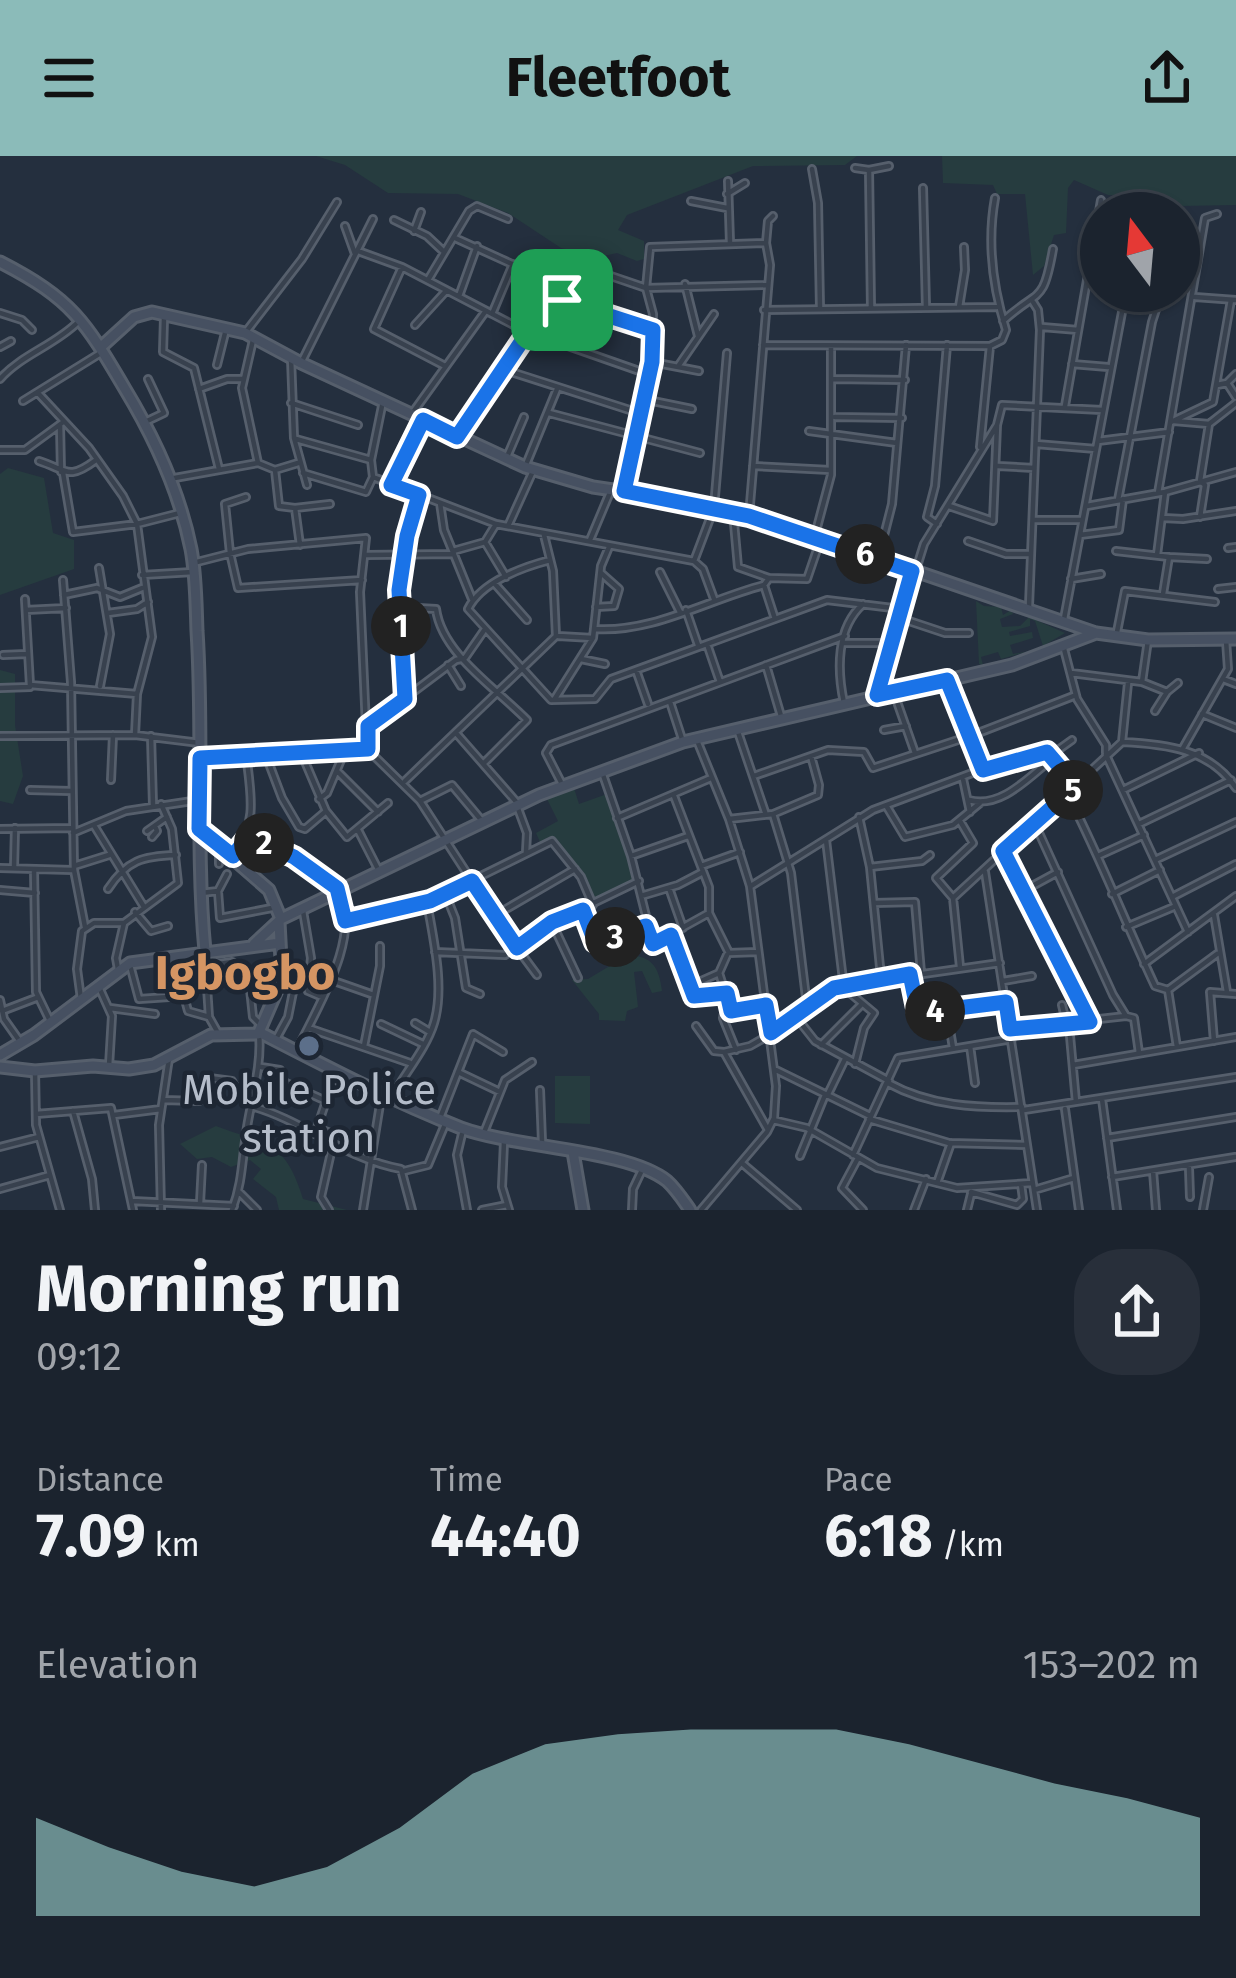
<!DOCTYPE html>
<html lang="en">
<head>
<meta charset="utf-8">
<style>
	:root { --surface:#1b232e; --page:#282f3a; --text:#f1f3f6; --muted:#a0a4aa; --line:#39404a; --accent:#8bbbb9 }
	body { margin:0; font-family:"Fira Sans",sans-serif; background:var(--page); color:var(--text); height:100vh; display:flex; flex-direction:column; font-size:45px; white-space:nowrap }
	* { box-sizing:border-box; margin:0 }
	p { font-size:39px; color:var(--muted) }
	.icon { flex:none; width:66px; height:66px; fill:none; stroke:currentColor; stroke-width:2; stroke-linecap:round; stroke-linejoin:round }
	.map { position:relative; height:1054px; overflow:hidden }
	.drawer { display:flex; flex-direction:column; background:var(--surface); flex:1 }
	.drawer>* { flex:none }
	.needle { width:78px; rotate:344deg }
	.buttons { position:absolute; left:1080px; top:36px; display:grid; gap:24px }
	.buttons a { display:grid; place-items:center; width:120px; height:120px; border-radius:50%; background:var(--surface); box-shadow:0 3px 9px #0004,0 0 0 3px var(--line); font-size:60px }
	.pin { position:absolute; display:grid; place-items:center; width:102px; height:102px; color:#fff; margin:-51px; border-radius:24px; box-shadow:0 6px 18px #0006 }
	.km { position:absolute; width:60px; height:60px; margin:-30px; border-radius:50%; background:#222; color:#fff; font-size:33px; line-height:60px; text-align:center }
	.round { display:grid; place-items:center; flex:none; width:126px; height:126px; border-radius:48px; background:var(--page) }
	.overview { display:flex; align-items:center; justify-content:space-between; height:204px; padding:0 36px }
	h1 { font-size:66px; font-weight:700; line-height:90px }
	.stats { display:grid; grid-template-columns:repeat(3,1fr); gap:18px; height:204px; padding:12px 36px }
	.stats div { display:grid; align-content:center }
	.stats b { font-size:60px; font-weight:700 }
	.stats small { font-size:33px; font-weight:400 }
	.stats p { font-size:33px }
	.chart { height:336px; padding:24px 36px }
	.chart p { display:flex; justify-content:space-between }
	.chart svg { width:100%; height:216px; margin-top:12px; fill:var(--accent); opacity:.7 }
	header { display:flex; justify-content:space-between; align-items:center; height:156px; padding:0 36px; background:var(--accent); color:#111; font-size:54px; font-weight:700 }
	.map>svg:first-child { display:block }
</style>
</head>
<body>
<header><svg class="icon" aria-label="menu" viewBox="0 0 24 24"><path d="M4 6h16M4 12h16M4 18h16"/></svg>Fleetfoot<svg class="icon" aria-label="share" viewBox="0 0 24 24"><path d="M12 15V3M7 8l5-5 5 5M5 13v7h14v-7"/></svg></header>
<div class="map">
<svg width="1236" height="1054" viewBox="0 0 1236 1054">
	<rect width="100%" height="100%" fill="#242f3e"/>
	<!-- green -->
	<path fill="#263c3f" d="M316 0H857L845 9 753 10 627 59 618 74 644 85V103L637 105 617 97 599 101 561 92 508 57 458 38 388 37 345 9Z
		M942 0H1236V49L1181 50 1178 57H1138V40L1108 39 1074 24 1068 32 1066 77 1054 79 1044 110 1033 119 1025 38H997L993 29 943 27Z
		M8 312 44 322 53 377 74 384V413L0 439V318Z
		M976 445 984 450 1001 451 1003 459 1011 454 1013 458 1000 463 1002 471 1020 470 1029 461 1065 477 1043 490 1035 465 1030 463V470L1009 476 1010 480 1032 476 1033 482 1010 489 1013 498 1030 495 1001 503 998 496 981 501 983 509 979 508Z
		M0 514 15 518V569L23 620 13 648 0 645Z
		M574 632 579 648 607 638 636 723 594 744 579 714 553 680 540 686 536 677 558 665 547 643Z
		M628 799C653 800 659 812 662 835L652 837 642 815 634 816 638 851 627 855 625 865 599 864V858L572 824 588 823Z
		M555 920H590V968L555 967Z
		M216 970C269 990 285 985 303 1043L347 1054H279L276 1041 253 1023 261 1013 250 1004 231 1011 212 1001 197 1003 180 988Z"/>
	<g fill="none" stroke-linecap="round" stroke-linejoin="round">
		<defs>
			<path id="street" d="M855 12 869 14
				M812 13 818 47 820 152
				M728 25 730 87
				M923 32 926 151
				M727 38 745 27
				M691 45 727 52
				M394 64 427 80 443 95
				M345 70 355 98
				M414 75 421 56
				M455 82 547 124
				M766 87 768 65 773 60
				M358 95 402 111 525 175 645 217
				M1179 108H1197
				M402 111 374 173 445 210
				M428 124 469 55 477 50 508 63
				M685 128 698 180
				M541 138 653 174
				M459 140 477 90
				M1195 141 1236 144
				M959 151 965 114 964 91
				M871 152 869 14 889 10
				M764 154 997 151
				M0 157 22 164 32 174
				M492 158 513 108
				M164 162 163 196 194 212 219 313
				M1003 165C1039 132 1043 150 1053 93
				M415 169 446 135
				M1042 171 1078 174
				M528 176 555 101 646 132 768 129
				M245 177 302 103 337 46
				M253 184 242 232 258 307
				M763 189 990 190 1002 184 1006 174C993 132 987 86 995 42
				M0 191 11 185
				M291 202 294 282 307 329
				M652 206 699 215
				M301 207 373 63
				M1072 208 1108 211
				M217 209 226 173
				M679 209 714 158
				M502 213 639 257
				M0 223C21 199 55 189 78 166
				M833 223 905 224
				M1227 227 1236 241
				M1217 229 1227 227 1236 218
				M199 233 227 223H242
				M38 237 89 292 123 340 137 368 152 481 137 538 135 579
				M643 243 692 253
				M23 245 99 198
				M383 245 371 304 373 321 496 368 694 405 703 413 714 443
				M291 247 358 269
				M1065 250 1101 44
				M549 257 700 297
				M411 259 485 156
				M835 261 902 262
				M1174 265 1209 268 1236 247
				M145 266 164 257 148 223
				M1171 266 1213 246 1231 144
				M60 269 61 316
				M809 275 897 287
				M460 276 525 175
				M296 283 371 304
				M1098 285 1169 276
				M1036 288 1096 293
				M980 291 990 190
				M0 294H25L62 267
				M506 303 524 261
				M39 305C67 314 68 325 96 304
				M753 310 830 314
				M998 310 1034 312
				M525 311 557 233
				M275 314 279 350 295 352 300 389
				M63 317 73 376 137 368 180 357
				M303 317 366 336 373 321
				M169 323 258 307 275 314 298 307
				M391 329 423 264
				M624 335 652 206 653 158 646 132 650 91 766 87 770 109 749 360
				M1158 337 1205 62 1217 58
				M246 341 225 348 230 397 238 432 362 424
				M1118 344 1152 166 1162 135
				M440 347 444 374 472 443
				M949 350 993 365 997 269 1002 249 1102 254
				M1087 350 1165 336 1236 316
				M295 352 330 348
				M733 356 738 411 769 422
				M1200 361 1205 329 1200 325 1209 268
				M1163 362 1183 363 1236 355
				M1033 364H1081
				M937 368 927 361 935 330 947 189
				M508 370 533 315
				M815 379 831 319V190
				M1080 379 1119 374 1123 343
				M590 384 611 334
				M968 385 1006 398H1031
				M485 386 506 421
				M1228 392 1236 391
				M453 395 485 386 496 368
				M1116 395 1169 401 1163 438
				M367 399 454 398
				M1157 399 1165 336
				M1169 401 1207 403
				M878 403 892 348 906 189
				M550 404C523 411 481 426 468 453L551 544 595 543 611 523 827 444 901 453
				M694 405 714 352 727 197
				M197 406 248 393 366 382 360 436 367 593
				M99 412 110 478 100 530
				M660 416 680 456
				M142 419 193 416
				M1071 423 1101 418
				M63 424 71 526 74 714 85 771
				M495 428 527 464
				M764 429 775 463
				M1218 433 1236 431
				M64 439 97 432 120 441 142 432
				M25 443 30 529 137 538
				M1029 450 1040 174 1038 154 1033 146
				M400 451 436 453C442 498 497 533 527 564L484 607
				M596 451 614 450 619 433 601 417
				M26 454 66 452
				M686 454 698 489
				M108 457 137 453 148 446
				M900 462 945 477H969
				M1064 463 1126 135
				M594 473 601 410 609 391
				M1116 481 1125 435 1215 446
				M593 482 594 473C653 477 707 444 764 429L769 422 807 423 820 385
				M843 487H891
				M707 488 720 526
				M1064 493 1077 543 1106 589V597
				M3 499 27 498
				M581 503 605 508
				M448 509 461 530
				M766 509 781 560
				M636 514 648 548
				M1071 517 1142 526 1167 536
				M1223 523 1236 528
				M948 525 983 614
				M1142 526 1148 484
				M0 532 30 531
				M877 539 924 388 997 269
				M895 540 915 597
				M405 543 399 434 407 379 419 339
				M554 544 593 482 558 480
				M670 546 683 586
				M844 547C837 514 836 472 863 448
				M1155 555 1167 536 1178 527
				M1202 558 1236 572
				M368 570 456 504 465 502 485 473
				M884 574 906 570
				M738 576 765 656
				M456 577 519 649
				M0 580 135 579 200 587
				M151 580 153 649
				M696 582 729 663 750 730 776 930 774 962 767 976 701 1054
				M1122 586 1128 527
				M1183 592 1228 513 1226 484
				M300 594 326 655 347 681 388 647
				M265 597 282 642 299 671 305 673 325 656
				M1106 599 1188 776
				M201 602 367 593 420 645 503 773 537 819
				M1054 604 1076 630
				M337 615 378 656
				M602 616 631 700 653 788 709 757
				M754 620 828 594 864 596 873 612 973 579 1076 539
				M963 623 970 656
				M111 624 113 579
				M405 625 556 480 553 415 544 379
				M563 630 546 597 551 589 845 480
				M30 634 71 635
				M1123 634 1199 597
				M1068 639C1100 701 1125 766 1155 830L1168 834
				M674 640 709 731V757L729 797
				M319 643 327 637 346 592
				M969 644C1001 653 1029 621 1053 602
				M420 645 452 629 482 665
				M517 650 527 677 526 696
				M887 651 905 681 953 669 980 647
				M773 658 791 717 807 850
				M859 661 870 711 881 821
				M617 662 711 622
				M729 663 773 658 818 639 819 629 811 600
				M960 665 973 687 936 722 953 742 960 811
				M1035 668 1113 839 1126 860 1134 862 1139 897
				M1139 668 1231 624
				M95 671 144 751
				M0 673 73 672
				M358 674 380 717
				M147 675 167 661
				M73 677 126 655 199 644
				M249 680C266 688 330 720 338 733 364 779 316 853 297 894
				M152 681 157 675 155 670
				M826 684 844 832 874 857 864 872 855 908
				M1003 695 1090 866
				M1100 699 1144 679
				M233 700C258 668 251 638 246 598
				M631 700 688 680
				M1155 704 1236 666
				M219 708V695
				M74 710 109 699
				M701 710 740 696
				M870 711 922 705 930 699
				M0 712 72 714
				M14 712 15 672
				M34 713 36 836 51 867
				M985 716 1037 1054
				M751 730 873 654 999 607 1043 595 1051 599 1072 584
				M669 732 683 772
				M108 733C127 704 143 700 176 699
				M0 734 35 737
				M218 735 220 762 277 751
				M1023 735 1058 716
				M201 737 218 735 227 718
				M445 737 455 762 466 832 480 838
				M1112 738 1160 714
				M641 740 678 729 703 716
				M1172 741 1236 708
				M953 742 1122 586C1166 588 1210 593 1236 632
				M874 747 915 746 921 817
				M582 754 595 786 646 770
				M303 755 311 802 308 835 322 841
				M135 756 151 775 168 770
				M1214 759 1227 836
				M494 760 575 713
				M345 765 430 745 552 685 581 721 593 749
				M552 767 578 822
				M1126 771 1176 750
				M673 782 694 840 701 843 727 837
				M435 796 505 799 552 767 639 725
				M729 797 758 796
				M727 799 719 817 731 855 724 857 723 862 736 894
				M205 801 209 861 218 877
				M1144 808 1236 740
				M130 809 139 843 184 840 188 855 209 861
				M206 810 232 806 244 814 250 833 279 830
				M118 813 116 802 124 767 178 727 172 673 161 648
				M910 818 918 857 1004 846
				M334 825 374 839
				M1003 825 1032 820
				M98 829 112 860 109 910
				M692 829 719 817
				M250 833 253 861 260 868
				M1168 834 1217 798
				M1168 834 1177 891
				M81 843 77 813 82 775 94 767H124
				M0 844 4 863 21 887
				M1062 849 1066 866
				M110 852 155 858
				M2 855 36 842
				M731 855 766 849
				M947 856 953 892
				M796 861 815 885 889 925
				M415 867 430 876
				M381 868 423 888
				M1069 869 1076 946
				M696 870 714 895 724 896 768 974
				M308 872 410 907
				M1010 873 1126 860
				M771 877 839 830 1000 807
				M276 883 288 861 295 826
				M1214 885 1210 836 1236 838
				M821 889 862 848
				M364 890 380 810V790
				M970 890 975 927
				M724 896 750 890 771 878
				M1073 909 1236 881
				M261 911 280 914 282 925 326 945 315 978
				M776 914 870 960
				M35 915 36 969 60 1054
				M458 916 500 936
				M209 922 232 925 235 931 254 934
				M888 927C930 950 975 952 1022 951
				M540 934 542 986
				M828 938 845 903
				M392 941C405 917 426 893 434 867 445 831 433 782 427 746
				M1102 943 1117 1054
				M163 944 199 945
				M326 945 335 922
				M251 950C303 964 345 1003 401 1013L412 1054
				M1065 953 1079 1054
				M1024 954 1236 921
				M73 955 92 1023 95 1054
				M36 958 111 952 133 1054
				M114 959 161 953
				M440 962 473 878 503 896
				M869 963 949 987 1027 989
				M773 964 807 972 877 1012 957 1032 1032 1027
				M317 972 333 978
				M462 978 457 999 467 1054
				M483 979 505 924 532 906
				M1107 982 1236 961
				M504 986 502 1031 509 1054
				M0 991 39 981
				M853 999 898 902 1012 883
				M800 1000 825 939
				M858 1002 842 1032 863 1054
				M743 1008 797 1054
				M1189 1012 1190 1041
				M404 1015 428 1009 446 966
				M1153 1015 1156 1054
				M1112 1021 1235 1001
				M937 1027 951 987
				M0 1033 50 1019
				M1034 1034 1074 1022
				M239 1036 257 1054
				M971 1036 1017 1049 1023 1043 1021 1028
				M132 1045 234 1050
				M200 1047 202 1009
				M161 1054 159 969 169 902
				M232 1054C243 1026 242 1000 247 971 252 940 262 908 259 878
				M329 1054 321 1041 332 992
				M363 1054 381 942
				M482 1054 507 1049
				M632 1054 633 1033 642 1014
				M914 1054 926 1023
				M967 1054 971 1038
				M1203 1054 1209 1021"/>
			<path id="secondary" d="M0 106C72 143 85 165 125 233 154 281 180 338 191 393 196 419 196 448 197 475 204 582 195 689 205 795
				M101 191 134 161 152 156 245 177 301 207 525 311 593 331 687 345 784 370 1096 477 1148 484 1236 483
				M199 673 269 734 281 763
				M281 763 539 639 683 586 1012 509 1096 477
				M279 766 282 823 259 876C325 910 392 945 461 972 515 992 627 993 667 1025 676 1033 683 1044 690 1054
				M254 788 281 763
				M0 899 34 879 130 807 280 787
				M0 911 35 915 93 910 129 913 154 909 211 879 258 878
				M573 996 583 1054"/>
		</defs>
		<!-- street casing -->
		<use href="#street" stroke="#565f6c" stroke-width="10"/>
		<!-- secondary casing -->
		<use href="#secondary" stroke="#565f6c" stroke-width="15"/>
		<!-- street -->
		<use href="#street" stroke="#38414e" stroke-width="4.5"/>
		<!-- secondary -->
		<use href="#secondary" stroke="#465061" stroke-width="9"/>
	</g>
	<g fill="none" stroke-linecap="round" stroke-linejoin="round">
		<defs>
			<path id="route" d="M541 138 653 174 652 206 624 335 749 360 912 415 877 539 947 524 983 614 1047 596 1076 630 1003 695 1090 866 1010 873 1006 846 918 857 910 818 834 832 771 877 766 849 731 855 727 837 694 840 671 779 653 788 646 770 595 786 583 754 552 766 517 792 472 725 430 745 345 765 337 732 294 701 249 680 233 700 199 673 200 602 368 593V570L405 543 399 434 407 380 419 339 391 329 423 264 457 281 528 176Z"/>
		</defs>
		<!-- route casing -->
		<use href="#route" stroke="#fff" stroke-width="24"/>
		<!-- route -->
		<use href="#route" stroke="#1a73e8" stroke-width="15"/>
	</g>
	<!-- markers -->
	<circle fill="#5c6f8a" stroke="#1d2633" stroke-width="4.5" cx="309" cy="890" r="12"/>
	<g text-anchor="middle" dominant-baseline="central" stroke-width="9" stroke-linejoin="round" paint-order="stroke">
		<!-- poi labels -->
		<g font-size="42" fill="#b4bcc9" stroke="#1d2633">
			<text x="309" y="934">Mobile Police<tspan x="309" dy="48">station</tspan></text>
		</g>
		<!-- quarter labels -->
		<g font-size="48" font-weight="bold" fill="#d59563" stroke="#1d2633">
			<text x="245" y="817">Igbogbo</text>
		</g>
	</g>
</svg>
<div class="buttons">
<a><svg class="needle" viewBox="-14 -14 28 28"><path d="M0-13l5 13h-10z" fill="#e53935"/><path d="M0 13l5-13h-10z" fill="#a0a4aa"/></svg></a>
</div>
<div class="pin" style="left:562px;top:144px;background:#1e9e55"><svg class="icon" aria-label="arrive" viewBox="0 0 24 24"><path d="M6 21V4h12l-3 4 3 4H6"/></svg></div>
<b class="km" style="left:401px;top:470px">1</b>
<b class="km" style="left:264px;top:687px">2</b>
<b class="km" style="left:615px;top:781px">3</b>
<b class="km" style="left:935px;top:855px">4</b>
<b class="km" style="left:1073px;top:634px">5</b>
<b class="km" style="left:865px;top:398px">6</b>
</div>
<section class="drawer">
<div class="overview"><div><h1>Morning run</h1><p>09:12</p></div><a class="round"><svg class="icon" aria-label="share" viewBox="0 0 24 24"><path d="M12 15V3M7 8l5-5 5 5M5 13v7h14v-7"/></svg></a></div>
<div class="stats">
<div><p>Distance</p><b>7.09<small> km</small></b></div>
<div><p>Time</p><b>44:40</b></div>
<div><p>Pace</p><b>6:18<small> /km</small></b></div>
</div>
<div class="chart"><p><span>Elevation</span>153–202 m</p>
<svg viewBox="0 0 160 44" preserveAspectRatio="none"><path d="M0 44V24L10 30L20 35L30 38L40 34L50 26L60 15L70 9L80 7L90 6L100 6L110 6L120 9L130 13L140 17L150 20L160 24V44z"/></svg>
</div>
</section>
</body>
</html>
